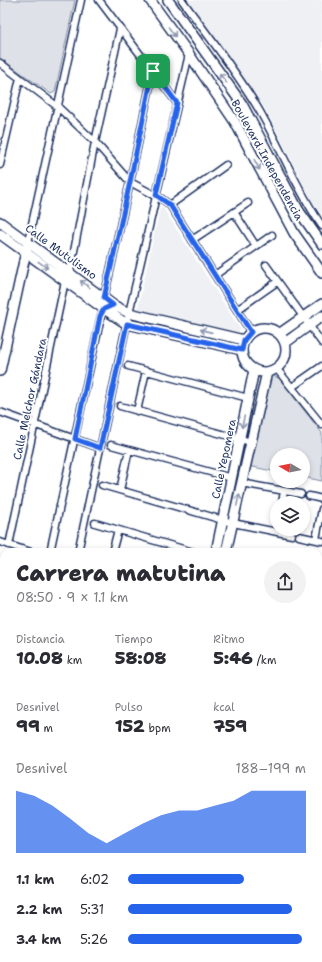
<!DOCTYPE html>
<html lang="es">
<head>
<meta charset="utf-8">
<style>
	:root { --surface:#fff; --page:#f2f2f3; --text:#2b2b33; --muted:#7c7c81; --accent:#2563eb }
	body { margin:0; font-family:"Shantell Sans",sans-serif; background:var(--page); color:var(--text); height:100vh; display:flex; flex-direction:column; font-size:15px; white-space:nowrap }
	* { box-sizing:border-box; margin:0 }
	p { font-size:13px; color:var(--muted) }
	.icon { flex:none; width:22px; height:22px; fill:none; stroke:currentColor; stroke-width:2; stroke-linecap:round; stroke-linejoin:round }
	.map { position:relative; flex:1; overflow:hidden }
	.sheet { position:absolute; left:0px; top:548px; width:322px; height:414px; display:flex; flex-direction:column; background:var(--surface); border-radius:12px 12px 0 0; box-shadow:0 2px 6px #0003 }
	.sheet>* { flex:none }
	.needle { width:26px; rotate:280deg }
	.fabs { position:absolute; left:270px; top:448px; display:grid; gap:8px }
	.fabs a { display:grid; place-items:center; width:40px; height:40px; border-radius:50%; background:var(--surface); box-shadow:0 2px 6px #0003; font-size:20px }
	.pin { position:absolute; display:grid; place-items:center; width:34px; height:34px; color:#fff; margin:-17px; border-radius:8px; box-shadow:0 2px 6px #0006 }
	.round { display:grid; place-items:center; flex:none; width:42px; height:42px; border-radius:21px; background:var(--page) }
	.overview { display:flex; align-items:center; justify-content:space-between; height:68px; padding:0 16px }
	h1 { font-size:22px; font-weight:800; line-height:30px }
	.stats { display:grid; grid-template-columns:repeat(3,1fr); gap:6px; height:68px; padding:4px 16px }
	.stats div { display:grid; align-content:center }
	.stats b { font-size:17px; font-weight:800 }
	.stats small { font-size:11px; font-weight:400 }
	.stats p { font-size:11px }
	.chart { height:112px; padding:8px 16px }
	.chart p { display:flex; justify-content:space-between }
	.chart svg { width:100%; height:72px; margin-top:4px; fill:var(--accent); opacity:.7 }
	ul { padding:0 16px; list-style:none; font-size:13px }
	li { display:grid; grid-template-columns:64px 48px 1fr; align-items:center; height:30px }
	li i { height:10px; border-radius:5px; background:var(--accent) }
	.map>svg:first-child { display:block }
</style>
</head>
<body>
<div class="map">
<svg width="322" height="962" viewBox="0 0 322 962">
	<rect width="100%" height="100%" fill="#fff"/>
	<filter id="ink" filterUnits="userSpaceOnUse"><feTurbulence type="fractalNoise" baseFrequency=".025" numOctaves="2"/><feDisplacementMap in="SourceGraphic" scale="8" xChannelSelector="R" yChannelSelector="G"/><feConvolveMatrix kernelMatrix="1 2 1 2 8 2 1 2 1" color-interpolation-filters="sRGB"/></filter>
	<g filter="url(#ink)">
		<!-- built -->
		<path fill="#eff0f4" d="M188 0H322V216L311 199 266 110Z
			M160 208H163L240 329 236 335 137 312Z"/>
		<!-- green -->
		<path fill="#dee1e7" stroke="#7c88a2" d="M0 0H75L55 92 51 94 0 58Z
			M273 376 279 378 322 433V481L303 477V455H277V472L248 466 266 378Z"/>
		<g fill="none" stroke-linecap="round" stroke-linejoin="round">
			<defs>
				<path id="street" d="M99 0 177 103
					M182 0C208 36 237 72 259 110 281 148 297 190 322 226
					M0 63 58 107 95 142 130 182 162 199 170 205 251 332
					M0 165 20 78
					M170 205 226 165
					M234 212 256 246
					M192 240 248 203
					M28 242 81 0
					M266 265 322 343
					M70 272 95 142 120 29
					M215 275 272 235
					M104 298 130 182 153 71
					M237 310 277 282
					M128 366 248 398
					M276 368 322 425
					M292 387 322 366
					M120 406 251 442
					M137 411 146 371
					M0 412 100 448
					M111 445 232 478
					M241 483 301 494
					M102 485 233 523 292 535
					M120 490 129 450
					M309 496 322 499
					M282 503 284 491
					M95 523 193 552
					M299 536 322 541
					M316 539 322 509
					M0 542 31 552
					M9 545 65 281
					M50 552 101 316 104 309
					M78 552 129 313 189 54
					M112 552 118 530
					M318 581 322 582
					M0 590 4 591
					M318 624 322 625
					M0 638 4 640
					M318 665 322 666
					M0 672 4 673
					M318 706 322 707
					M0 718 4 719
					M0 760H4
					M318 760 322 761
					M318 802 322 803
					M318 844 322 845
					M0 878 4 877
					M318 884 322 885
					M0 920 2 911
					M318 926 322 927
					M54 958 68 962
					M41 962V958"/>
				<path id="secondary" d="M150 0 189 54 235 122 294 233 322 273
					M168 0 242 104 299 211 322 244
					M0 222 113 305 129 313 244 340
					M0 234 104 309 127 324 242 350
					M242 350a22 22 0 1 1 44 0a22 22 0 1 1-44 0Z
					M279 334 322 304
					M285 343 322 316
					M0 371 27 247
					M216 552 254 370
					M226 552 267 372
					M318 753 322 735
					M290 958V962
					M129 962 130 958
					M137 962 138 958
					M257 962 258 958"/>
			</defs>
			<!-- street casing -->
			<use href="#street" stroke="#1b2f5e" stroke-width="9"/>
			<!-- secondary casing -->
			<use href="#secondary" stroke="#1b2f5e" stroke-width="12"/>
			<!-- street -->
			<use href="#street" stroke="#fff" stroke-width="6"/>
			<!-- secondary -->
			<use href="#secondary" stroke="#fff" stroke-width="9"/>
		</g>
		<!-- one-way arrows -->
		<defs><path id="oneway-shaft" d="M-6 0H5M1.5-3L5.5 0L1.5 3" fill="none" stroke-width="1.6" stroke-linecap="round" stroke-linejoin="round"/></defs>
		<g stroke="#8d97ae">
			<use href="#oneway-shaft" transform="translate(172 32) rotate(54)"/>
			<use href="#oneway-shaft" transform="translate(223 78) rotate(-126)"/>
			<use href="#oneway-shaft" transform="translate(257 165) rotate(62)"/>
			<use href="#oneway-shaft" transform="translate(43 265) rotate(36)"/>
			<use href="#oneway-shaft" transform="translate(85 284) rotate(-143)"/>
			<use href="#oneway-shaft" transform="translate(206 331) rotate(-167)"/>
			<use href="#oneway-shaft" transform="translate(243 422) rotate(102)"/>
			<use href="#oneway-shaft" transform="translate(238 500) rotate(-78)"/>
		</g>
	</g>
	<g fill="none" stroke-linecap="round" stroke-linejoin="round" filter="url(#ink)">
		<defs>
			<path id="route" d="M153 71 177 103 156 195 170 205 251 332 244 340 242 350 127 324 100 448 75 439 100 316 104 309 113 305 104 298 130 182Z"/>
		</defs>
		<!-- route casing -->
		<use href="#route" stroke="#fff" stroke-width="8"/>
		<!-- route -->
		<use href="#route" stroke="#2563eb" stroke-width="5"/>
	</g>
	<g text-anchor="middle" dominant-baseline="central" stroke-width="4" stroke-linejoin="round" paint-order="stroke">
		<!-- street labels -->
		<g font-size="11" fill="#1b2f5e" stroke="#fff">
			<text transform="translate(267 160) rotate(61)">Boulevard Independencia</text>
			<text transform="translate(61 252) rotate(36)">Calle Mutulismo</text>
			<text transform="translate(30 399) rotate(-78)">Calle Melchor Gándara</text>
			<text transform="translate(224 459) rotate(-78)">Calle Yepomera</text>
		</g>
	</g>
</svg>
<div class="fabs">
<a><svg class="needle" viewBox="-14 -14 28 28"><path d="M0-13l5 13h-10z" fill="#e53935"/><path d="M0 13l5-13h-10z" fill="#7c7c81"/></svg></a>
<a><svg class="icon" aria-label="layers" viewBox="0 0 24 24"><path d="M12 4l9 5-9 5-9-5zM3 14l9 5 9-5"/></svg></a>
</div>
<div class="pin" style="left:153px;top:71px;background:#1e9e55"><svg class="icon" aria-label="arrive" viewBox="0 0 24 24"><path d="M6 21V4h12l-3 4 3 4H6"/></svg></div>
<section class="sheet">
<div class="overview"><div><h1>Carrera matutina</h1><p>08:50 · 9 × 1.1 km</p></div><a class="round"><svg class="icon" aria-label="share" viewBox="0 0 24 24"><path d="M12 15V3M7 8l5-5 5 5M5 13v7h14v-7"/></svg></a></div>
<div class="stats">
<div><p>Distancia</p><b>10.08<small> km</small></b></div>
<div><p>Tiempo</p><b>58:08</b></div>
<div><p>Ritmo</p><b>5:46<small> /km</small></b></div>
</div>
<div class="stats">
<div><p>Desnivel</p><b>99<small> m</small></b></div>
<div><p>Pulso</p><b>152<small> bpm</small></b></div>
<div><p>kcal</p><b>759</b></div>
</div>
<div class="chart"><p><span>Desnivel</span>188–199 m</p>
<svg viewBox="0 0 160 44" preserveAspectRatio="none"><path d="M0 44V6L10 9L20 15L30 23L40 32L50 38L60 32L70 26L80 21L90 18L100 18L110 15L120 12L130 6L140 6L150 6L160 6V44z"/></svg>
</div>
<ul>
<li><b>1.1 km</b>6:02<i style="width:65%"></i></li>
<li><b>2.2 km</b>5:31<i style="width:92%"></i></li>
<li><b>3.4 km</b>5:26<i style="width:98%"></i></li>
</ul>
</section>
</div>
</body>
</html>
